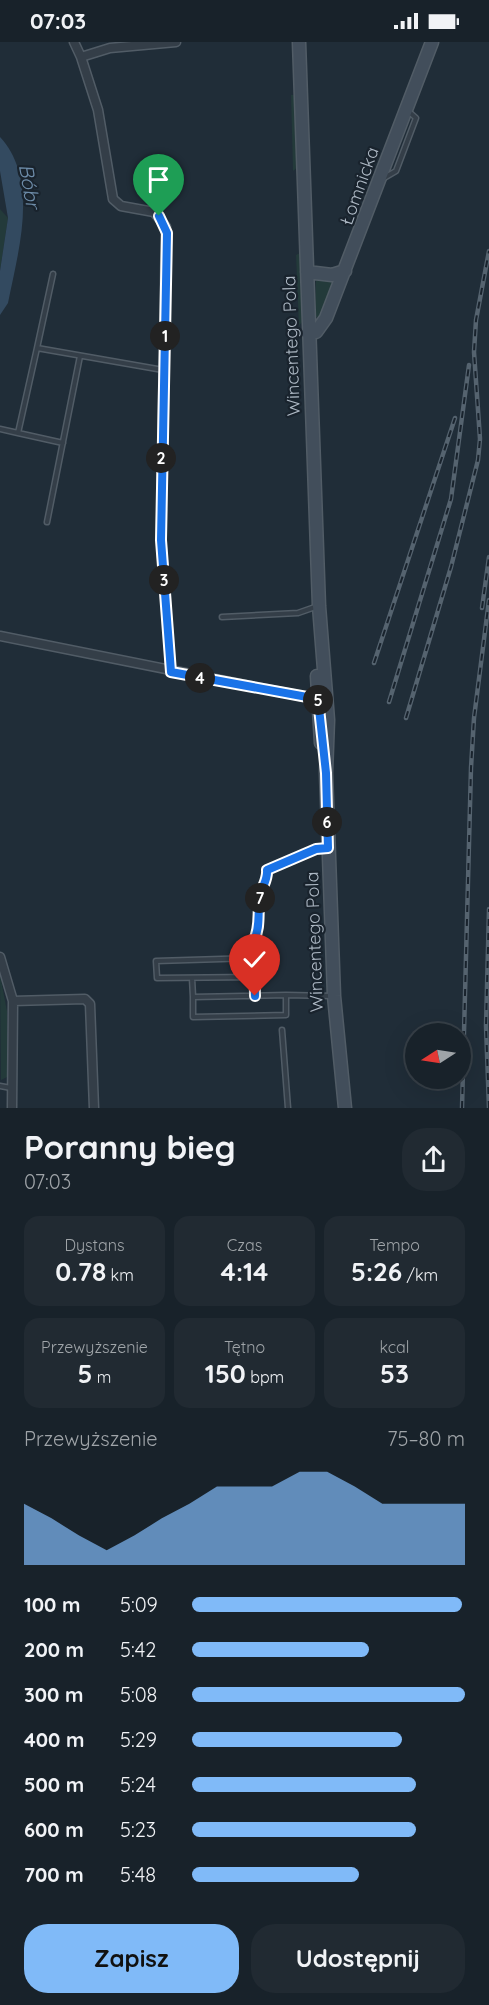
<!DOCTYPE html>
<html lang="pl">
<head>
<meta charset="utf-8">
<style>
	:root { --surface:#18222a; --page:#212a32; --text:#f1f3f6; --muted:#9fa4a8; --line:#363f47; --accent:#80baf8 }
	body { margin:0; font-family:Quicksand,sans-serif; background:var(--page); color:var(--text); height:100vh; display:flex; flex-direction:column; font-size:22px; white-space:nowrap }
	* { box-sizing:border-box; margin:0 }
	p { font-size:20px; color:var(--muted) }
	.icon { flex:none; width:33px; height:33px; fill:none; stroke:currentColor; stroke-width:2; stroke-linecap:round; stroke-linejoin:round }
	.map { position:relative; height:1066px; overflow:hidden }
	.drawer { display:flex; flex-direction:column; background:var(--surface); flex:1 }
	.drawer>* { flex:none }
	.needle { width:39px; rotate:258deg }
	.fabs { position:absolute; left:405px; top:981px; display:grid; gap:12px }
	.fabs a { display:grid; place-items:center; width:66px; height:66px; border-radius:50%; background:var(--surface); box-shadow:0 6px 24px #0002,0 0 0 2px var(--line); font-size:30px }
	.pin { position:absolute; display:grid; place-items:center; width:51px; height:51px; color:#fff; margin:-62px -26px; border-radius:50% 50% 50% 0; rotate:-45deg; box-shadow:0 0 6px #0007 }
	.pin .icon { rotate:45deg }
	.km { position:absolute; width:30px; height:30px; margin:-15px; border-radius:50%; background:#222; color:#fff; font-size:16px; line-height:30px; text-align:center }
	.round { display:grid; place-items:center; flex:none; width:63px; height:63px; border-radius:24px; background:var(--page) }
	.headline { display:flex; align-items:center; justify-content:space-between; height:102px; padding:0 24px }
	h1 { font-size:33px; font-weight:800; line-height:45px }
	.figures { display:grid; grid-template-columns:repeat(3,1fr); gap:9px; height:102px; padding:6px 24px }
	.figures div { display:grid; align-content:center; border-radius:15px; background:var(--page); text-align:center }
	.figures b { font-size:26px; font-weight:800 }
	.figures small { font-size:16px; font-weight:400 }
	.figures p { font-size:16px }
	.chart { height:168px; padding:12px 24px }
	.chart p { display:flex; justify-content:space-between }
	.chart svg { width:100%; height:108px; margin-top:6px; fill:var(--accent); opacity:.7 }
	.primary-button { display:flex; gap:12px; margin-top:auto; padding:12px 24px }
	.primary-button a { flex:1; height:69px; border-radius:24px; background:var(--accent); color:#111; font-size:24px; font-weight:800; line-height:69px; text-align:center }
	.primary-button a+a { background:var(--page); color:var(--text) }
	ul { padding:0 24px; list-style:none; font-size:20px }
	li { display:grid; grid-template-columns:96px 72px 1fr; align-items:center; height:45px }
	li i { height:15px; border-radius:8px; background:var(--accent) }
	.status { display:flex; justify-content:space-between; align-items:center; height:42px; padding:0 30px; background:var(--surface); direction:ltr }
	.status svg { height:16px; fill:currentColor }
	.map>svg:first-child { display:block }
</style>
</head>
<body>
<div class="status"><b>07:03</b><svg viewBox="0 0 49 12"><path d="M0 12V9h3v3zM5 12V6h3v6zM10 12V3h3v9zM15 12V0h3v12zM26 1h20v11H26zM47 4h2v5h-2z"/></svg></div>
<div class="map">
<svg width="489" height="1066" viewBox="0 0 489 1066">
	<rect width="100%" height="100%" fill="#202d38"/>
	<!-- green -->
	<path fill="#233a3a" d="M291 53H294L297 126 293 129Z
		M0 167 8 176 0 229Z
		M300 211 302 280 299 284 296 213Z
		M316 236 335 241 322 274 318 276 315 274Z
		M0 933 7 969 8 1030 7 1035 1 1038Z"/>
	<!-- water -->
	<path fill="#334a60" d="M0 95C40 138 18 210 8 261L0 273V229L8 176 0 129Z"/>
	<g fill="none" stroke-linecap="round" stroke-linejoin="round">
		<defs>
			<path id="lane" d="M384 136 396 129 416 76 407 68
				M53 232 37 306 163 328
				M37 306 18 391 63 401
				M0 387 18 391
				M47 480 80 314
				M222 575 298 571 318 564
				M254 916 156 919 157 936 255 935
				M192 936 193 955 286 953V973L193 975V955
				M286 953 333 954
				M256 954 254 898C261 884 257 871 260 856 261 845 268 839 267 828L304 811 326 806
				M282 988 288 1066
				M0 1044 11 1046"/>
			<path id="street" d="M74 0 81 15 98 68 113 157 121 164 154 170 166 185 161 498 171 630
				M81 15 110 6 176 0
				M0 594 321 658
				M0 915 13 959 12 1066
				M13 959 85 957 90 962 94 1066"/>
			<path id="secondary" d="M299 0 319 564 328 678 326 731 334 954 345 1066
				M307 230 332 233 345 229
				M308 291 316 290 326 276 432 0
				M317 634 321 701"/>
		</defs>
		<!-- lane casing -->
		<use href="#lane" stroke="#515c66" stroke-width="7"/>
		<!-- street casing -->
		<use href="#street" stroke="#515c66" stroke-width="11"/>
		<!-- secondary casing -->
		<use href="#secondary" stroke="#515c66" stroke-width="15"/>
		<!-- lane -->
		<use href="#lane" stroke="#343e48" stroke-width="4"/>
		<!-- street -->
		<use href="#street" stroke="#343e48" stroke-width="8"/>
		<!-- secondary -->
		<use href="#secondary" stroke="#424e5b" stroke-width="12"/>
		<defs>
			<path id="rail" d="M482 566 489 515
				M374 621 455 376
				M389 660 451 457 469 323
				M406 676 451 525 478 418 480 397 474 310 476 278 489 209
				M462 1066 471 726 474 676 489 558
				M489 1066 486 984 489 867"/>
		</defs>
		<!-- rail casing -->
		<use href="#rail" stroke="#55636f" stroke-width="4.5"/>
		<!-- rail -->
		<use href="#rail" stroke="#19232d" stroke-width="2" stroke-dasharray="7" stroke-linecap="butt"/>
	</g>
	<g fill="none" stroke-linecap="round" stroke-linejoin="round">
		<defs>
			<path id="route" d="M159 174 167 191 161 498 171 630 318 657 326 731 328 806 316 807 267 828C268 839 261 845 260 856 257 871 261 884 254 898L255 954"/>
		</defs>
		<!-- route casing -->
		<use href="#route" stroke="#fff" stroke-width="12"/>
		<!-- route -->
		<use href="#route" stroke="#1a73e8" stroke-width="8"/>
	</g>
	<g text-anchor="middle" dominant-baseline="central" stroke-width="4.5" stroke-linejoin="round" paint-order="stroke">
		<!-- street labels -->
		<g font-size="18" fill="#aeb9c5" stroke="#19232d">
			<text transform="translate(359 144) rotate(-70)">Łomnicka</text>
			<text transform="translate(291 304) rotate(-92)">Wincentego Pola</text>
			<text transform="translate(314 900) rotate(-92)">Wincentego Pola</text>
		</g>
		<!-- water labels -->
		<g font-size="20" font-style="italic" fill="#6e8daa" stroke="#19232d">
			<text transform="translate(30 144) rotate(80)">Bóbr</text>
		</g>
	</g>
</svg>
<div class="fabs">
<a><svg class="needle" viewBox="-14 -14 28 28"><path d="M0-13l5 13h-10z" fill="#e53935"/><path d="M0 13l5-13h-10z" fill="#9fa4a8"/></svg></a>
</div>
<div class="pin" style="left:159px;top:174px;background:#1e9e55"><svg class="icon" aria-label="arrive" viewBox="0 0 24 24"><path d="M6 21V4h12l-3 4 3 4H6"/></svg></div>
<div class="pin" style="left:255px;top:954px;background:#d93025"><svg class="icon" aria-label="check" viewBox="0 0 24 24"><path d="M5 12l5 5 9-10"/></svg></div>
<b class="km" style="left:165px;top:294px">1</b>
<b class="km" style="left:161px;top:416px">2</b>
<b class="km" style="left:164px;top:538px">3</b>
<b class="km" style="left:200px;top:636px">4</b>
<b class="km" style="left:318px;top:658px">5</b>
<b class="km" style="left:327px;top:780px">6</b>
<b class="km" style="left:260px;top:856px">7</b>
</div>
<section class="drawer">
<div class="headline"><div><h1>Poranny bieg</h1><p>07:03</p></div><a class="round"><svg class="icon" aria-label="share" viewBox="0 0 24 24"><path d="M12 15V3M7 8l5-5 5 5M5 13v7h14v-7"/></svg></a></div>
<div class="figures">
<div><p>Dystans</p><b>0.78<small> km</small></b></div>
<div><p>Czas</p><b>4:14</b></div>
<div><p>Tempo</p><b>5:26<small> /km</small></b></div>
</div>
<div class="figures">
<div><p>Przewyższenie</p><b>5<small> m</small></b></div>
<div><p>Tętno</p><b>150<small> bpm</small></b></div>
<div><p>kcal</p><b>53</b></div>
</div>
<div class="chart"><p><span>Przewyższenie</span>75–80 m</p>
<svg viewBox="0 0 160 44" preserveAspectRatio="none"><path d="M0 44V19L10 25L20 32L30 38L40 32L50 25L60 19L70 12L80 12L90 12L100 6L110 6L120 12L130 19L140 19L150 19L160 19V44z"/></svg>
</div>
<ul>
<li><b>100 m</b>5:09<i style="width:99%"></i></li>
<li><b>200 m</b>5:42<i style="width:65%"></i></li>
<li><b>300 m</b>5:08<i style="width:100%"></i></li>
<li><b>400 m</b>5:29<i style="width:77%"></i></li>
<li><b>500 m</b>5:24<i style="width:82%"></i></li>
<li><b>600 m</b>5:23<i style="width:82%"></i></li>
<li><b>700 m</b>5:48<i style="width:61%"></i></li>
</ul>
<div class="primary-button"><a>Zapisz</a><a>Udostępnij</a></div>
</section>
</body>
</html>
